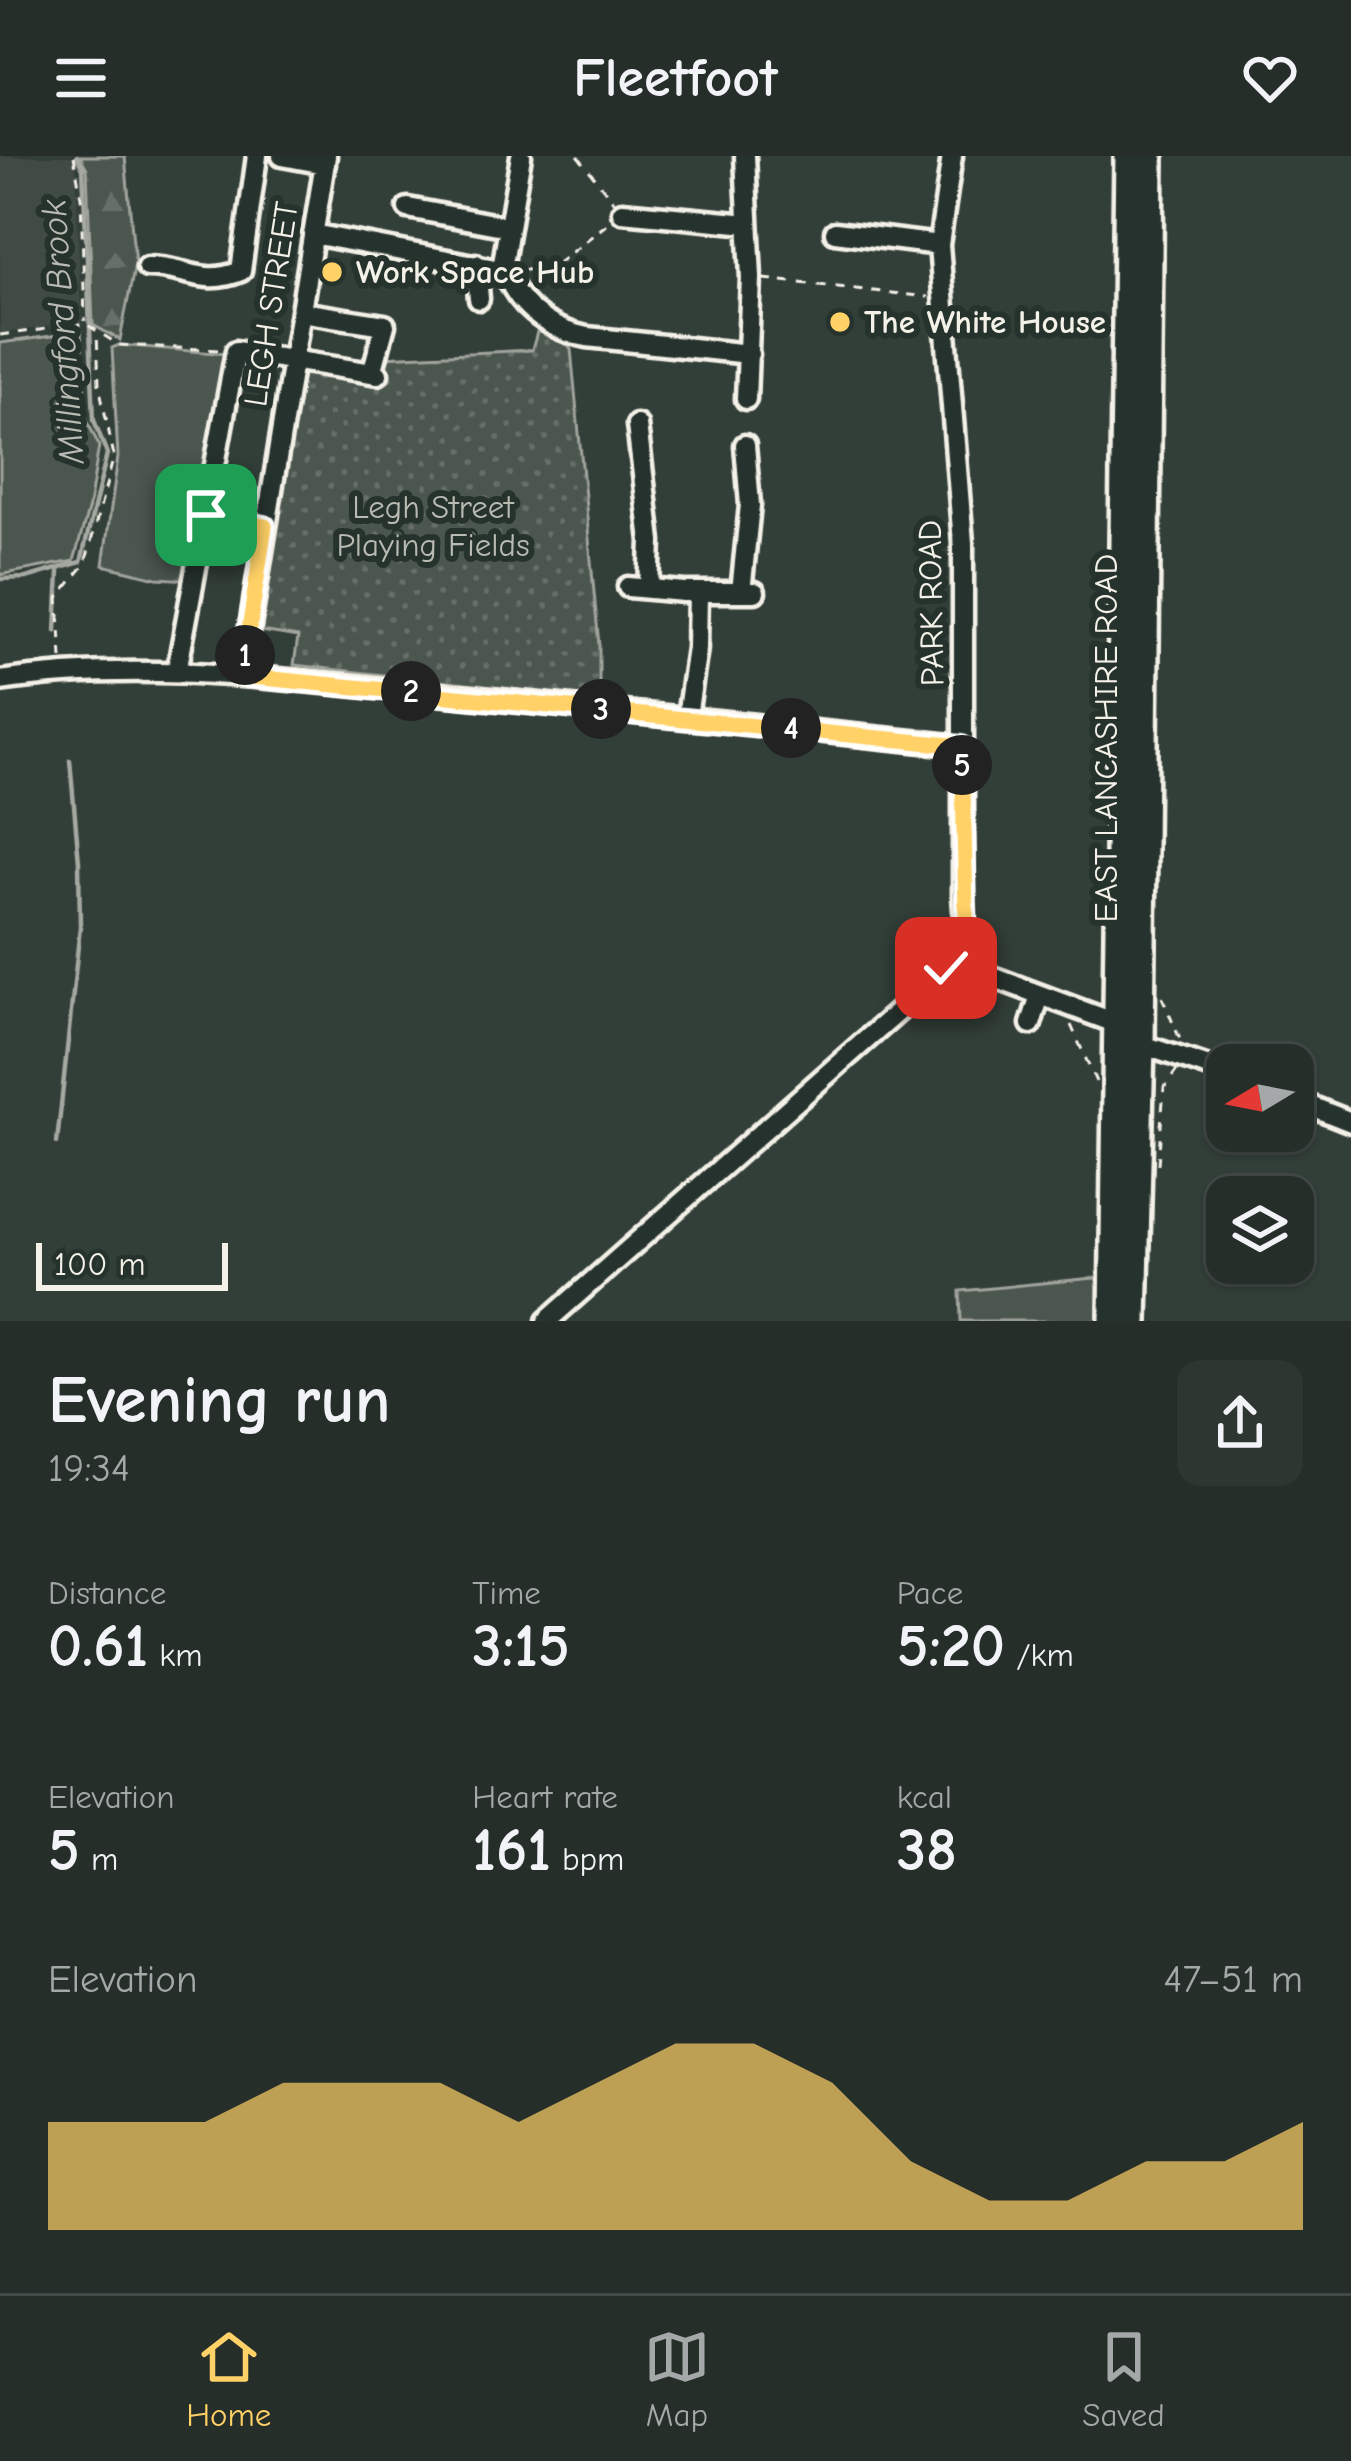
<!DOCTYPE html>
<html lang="en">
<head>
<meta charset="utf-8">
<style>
	:root { --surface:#262e2a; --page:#2e3632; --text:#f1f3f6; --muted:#a4a8a8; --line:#424a47; --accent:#ffd166 }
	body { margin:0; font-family:"Comic Neue",sans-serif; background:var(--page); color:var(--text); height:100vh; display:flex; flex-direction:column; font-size:45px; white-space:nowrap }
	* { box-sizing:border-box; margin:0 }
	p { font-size:39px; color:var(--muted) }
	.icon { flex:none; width:66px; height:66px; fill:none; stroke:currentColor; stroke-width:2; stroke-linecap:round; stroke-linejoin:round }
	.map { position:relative; height:1165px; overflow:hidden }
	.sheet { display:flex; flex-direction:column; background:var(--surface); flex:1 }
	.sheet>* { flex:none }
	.needle { width:78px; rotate:260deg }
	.controls { position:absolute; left:1206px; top:888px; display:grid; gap:24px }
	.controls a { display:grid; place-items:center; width:108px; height:108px; border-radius:24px; background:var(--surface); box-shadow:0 3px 9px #0004,0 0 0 3px var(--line); font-size:60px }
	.scale { position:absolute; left:36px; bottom:30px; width:192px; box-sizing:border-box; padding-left:12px; border:6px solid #f4f1e8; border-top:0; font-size:33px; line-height:42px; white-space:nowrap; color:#f4f1e8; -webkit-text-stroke:9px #26332d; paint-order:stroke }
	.pin { position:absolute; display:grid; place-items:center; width:102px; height:102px; color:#fff; margin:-51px; border-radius:24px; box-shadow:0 6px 18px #0006 }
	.km { position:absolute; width:60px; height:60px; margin:-30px; border-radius:50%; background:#222; color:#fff; font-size:33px; line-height:60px; text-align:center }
	.round { display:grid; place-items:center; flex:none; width:126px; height:126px; border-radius:24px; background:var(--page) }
	.head { display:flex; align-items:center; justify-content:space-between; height:204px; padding:0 48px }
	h1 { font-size:66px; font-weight:700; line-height:90px }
	.stats { display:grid; grid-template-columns:repeat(3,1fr); gap:18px; height:204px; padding:12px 48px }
	.stats div { display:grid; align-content:center }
	.stats b { font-size:60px; font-weight:700 }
	.stats small { font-size:33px; font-weight:400 }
	.stats p { font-size:33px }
	.chart { height:336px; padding:24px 48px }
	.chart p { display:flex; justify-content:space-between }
	.chart svg { width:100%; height:216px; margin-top:12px; fill:var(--accent); opacity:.7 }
	header { display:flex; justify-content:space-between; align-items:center; height:156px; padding:0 48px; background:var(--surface); font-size:54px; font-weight:700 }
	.dock { display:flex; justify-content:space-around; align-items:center; height:168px; border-top:3px solid var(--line); background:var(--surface); font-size:33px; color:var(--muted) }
	.dock a { display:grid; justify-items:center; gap:6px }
	.dock .selected { color:var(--accent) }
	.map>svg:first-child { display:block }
</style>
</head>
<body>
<header><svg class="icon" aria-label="menu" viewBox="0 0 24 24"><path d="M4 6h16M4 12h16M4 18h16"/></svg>Fleetfoot<svg class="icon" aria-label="heart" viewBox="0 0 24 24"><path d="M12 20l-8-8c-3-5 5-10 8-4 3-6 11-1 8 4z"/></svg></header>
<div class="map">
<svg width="1351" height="1165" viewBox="0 0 1351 1165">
	<defs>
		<pattern id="forest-firs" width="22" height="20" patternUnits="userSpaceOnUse" patternTransform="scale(3)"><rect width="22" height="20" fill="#4c564f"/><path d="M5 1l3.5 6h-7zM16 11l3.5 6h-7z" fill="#666f68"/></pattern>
		<pattern id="park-dots" width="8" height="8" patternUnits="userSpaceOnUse" patternTransform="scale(3)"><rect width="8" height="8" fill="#4c564f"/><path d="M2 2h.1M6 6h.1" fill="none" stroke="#666f68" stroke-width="1.8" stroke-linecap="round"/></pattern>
	</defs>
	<rect width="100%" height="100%" fill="#323e38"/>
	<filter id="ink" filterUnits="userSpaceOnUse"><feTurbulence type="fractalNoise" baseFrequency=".00833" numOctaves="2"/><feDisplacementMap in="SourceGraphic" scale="24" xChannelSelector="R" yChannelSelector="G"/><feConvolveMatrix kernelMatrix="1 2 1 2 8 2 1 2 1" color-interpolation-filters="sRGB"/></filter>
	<g filter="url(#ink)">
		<!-- built -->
		<path fill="#404b44" d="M0 0H71L76 8 81 166 0 177Z"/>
		<!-- green -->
		<path fill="#4c564f" stroke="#a0a49c" stroke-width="3" d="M81 176 86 262 99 290 89 351 74 405 0 419V187Z
			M119 189 228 198 190 424 157 422 103 409 118 301 112 192Z
			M1105 1121V1165H961L960 1135Z"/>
		<!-- forest -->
		<path fill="url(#forest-firs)" stroke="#a0a49c" stroke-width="3" d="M80 0H125L135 108 120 184 93 169 87 13Z"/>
		<!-- park -->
		<path fill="url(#park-dots)" stroke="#a0a49c" stroke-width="3" d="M539 169 561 178 571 193 599 489V543L294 509 298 481 261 475 301 217 376 228 382 201 532 194Z"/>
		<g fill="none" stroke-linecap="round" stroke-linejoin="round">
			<!-- stream -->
			<path stroke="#a6a9a1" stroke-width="4.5" d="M0 423 26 422 81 406 107 298 94 264 83 12 77 0
				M56 475 59 416
				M57 987 80 771 79 706 70 604"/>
			<defs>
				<path id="minor" d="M282 0 325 8
					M521 0 503 107C513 148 548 174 587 181L749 198
					M745 0 751 122 746 243
					M952 0 939 89 963 387V740L967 795 987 819 1118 868
					M408 52 508 71
					M622 56 748 68
					M835 76 939 89
					M313 78 505 115
					M476 108 479 143
					M147 111C186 111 203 131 241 115L257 0
					M301 156 385 169 372 217
					M637 269 651 385 649 433
					M206 359 265 370
					M628 431 684 436H755
					M741 436 750 349 745 289
					M177 515 236 195 378 218
					M242 520 326 0
					M0 525C140 504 278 523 418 536 599 553 781 571 962 590
					M687 561 697 492 698 437
					M1031 868 1040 839
					M1140 888 1227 917
					M1293 943 1351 966
					M547 1165 967 795"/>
				<path id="highway" d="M1114 1165 1129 0
					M1133 1165 1140 888 1149 0"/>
			</defs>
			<!-- minor casing -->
			<use href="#minor" stroke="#f4f1e8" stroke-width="27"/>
			<!-- highway casing -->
			<use href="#highway" stroke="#f4f1e8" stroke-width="36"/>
			<!-- path -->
			<path stroke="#f4f1e8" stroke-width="3" stroke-dasharray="9 9" stroke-linecap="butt" d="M74 0 81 41 85 165
				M578 0 614 46
				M523 114 550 113 611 65
				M764 123 928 141
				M0 179 86 168 119 189 220 194
				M62 502 58 442 85 408 114 300 99 229 97 177
				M1162 841 1182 888
				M1071 869 1096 926
				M1158 1008 1164 932 1177 914"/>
			<!-- minor -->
			<use href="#minor" stroke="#26332d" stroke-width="18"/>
			<!-- highway -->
			<use href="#highway" stroke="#26332d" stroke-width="27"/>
		</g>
	</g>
	<g fill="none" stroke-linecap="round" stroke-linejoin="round" filter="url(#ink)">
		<defs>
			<path id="route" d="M206 359 265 370 242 520 962 590 967 795 946 812"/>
		</defs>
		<!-- route casing -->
		<use href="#route" stroke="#fff" stroke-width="24"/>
		<!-- route -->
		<use href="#route" stroke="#ffd166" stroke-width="15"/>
	</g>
	<!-- markers -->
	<g fill="#ffd166" stroke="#26332d" stroke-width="4.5">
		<circle cx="332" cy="116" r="12"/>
		<circle cx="840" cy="166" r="12"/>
	</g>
	<g text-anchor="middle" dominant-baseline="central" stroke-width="12" stroke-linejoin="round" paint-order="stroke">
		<!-- poi labels -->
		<g font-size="33" font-weight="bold" fill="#f4f1e8" stroke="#26332d" text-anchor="start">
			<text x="356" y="116">Work Space Hub</text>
			<text x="864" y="166">The White House</text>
		</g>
		<!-- street labels -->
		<g font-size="33" fill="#f4f1e8" stroke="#26332d">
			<text transform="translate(271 148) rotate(-81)">LEGH STREET</text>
			<text transform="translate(931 447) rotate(-91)">PARK ROAD</text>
			<text transform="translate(1106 582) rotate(-90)">EAST LANCASHIRE ROAD</text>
		</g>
		<!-- park labels -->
		<g font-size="33" fill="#b9bbb2" stroke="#26332d">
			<text x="433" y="351">Legh Street<tspan x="433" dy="38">Playing Fields</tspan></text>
		</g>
		<!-- water labels -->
		<g font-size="36" font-style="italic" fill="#babbb3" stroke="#26332d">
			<text transform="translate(63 176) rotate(-94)">Millingford Brook</text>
		</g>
	</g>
</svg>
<div class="controls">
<a><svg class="needle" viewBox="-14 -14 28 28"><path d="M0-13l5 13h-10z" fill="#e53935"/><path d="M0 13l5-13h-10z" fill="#a4a8a8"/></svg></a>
<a><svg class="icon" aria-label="layers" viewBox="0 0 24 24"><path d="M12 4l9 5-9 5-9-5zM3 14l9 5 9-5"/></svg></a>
</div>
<div class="scale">100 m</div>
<div class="pin" style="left:206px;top:359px;background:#1e9e55"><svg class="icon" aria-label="arrive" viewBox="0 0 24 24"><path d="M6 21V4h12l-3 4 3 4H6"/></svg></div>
<div class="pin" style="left:946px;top:812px;background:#d93025"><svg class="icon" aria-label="check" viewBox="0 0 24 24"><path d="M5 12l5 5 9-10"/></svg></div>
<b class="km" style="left:245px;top:499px">1</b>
<b class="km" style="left:411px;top:535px">2</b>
<b class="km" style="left:601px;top:553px">3</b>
<b class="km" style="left:791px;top:572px">4</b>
<b class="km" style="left:962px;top:609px">5</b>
</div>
<section class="sheet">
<div class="head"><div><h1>Evening run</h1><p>19:34</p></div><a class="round"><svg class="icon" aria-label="share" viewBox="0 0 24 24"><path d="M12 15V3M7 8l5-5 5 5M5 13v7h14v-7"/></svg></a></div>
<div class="stats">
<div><p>Distance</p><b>0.61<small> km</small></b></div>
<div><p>Time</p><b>3:15</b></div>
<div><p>Pace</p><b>5:20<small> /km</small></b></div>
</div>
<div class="stats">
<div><p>Elevation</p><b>5<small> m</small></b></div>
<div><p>Heart rate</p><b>161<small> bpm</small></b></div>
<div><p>kcal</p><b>38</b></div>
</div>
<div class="chart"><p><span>Elevation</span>47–51 m</p>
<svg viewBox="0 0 160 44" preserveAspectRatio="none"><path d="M0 44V22L10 22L20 22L30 14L40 14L50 14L60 22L70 14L80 6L90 6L100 14L110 30L120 38L130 38L140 30L150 30L160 22V44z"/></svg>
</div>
</section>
<nav class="dock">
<a class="selected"><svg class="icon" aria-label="home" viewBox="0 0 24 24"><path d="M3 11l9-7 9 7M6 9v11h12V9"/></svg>Home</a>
<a><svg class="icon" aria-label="map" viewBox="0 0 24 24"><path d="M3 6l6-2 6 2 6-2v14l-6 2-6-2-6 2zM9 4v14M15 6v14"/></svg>Map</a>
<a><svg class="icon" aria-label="saved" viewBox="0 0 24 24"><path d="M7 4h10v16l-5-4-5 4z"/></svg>Saved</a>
</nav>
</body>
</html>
